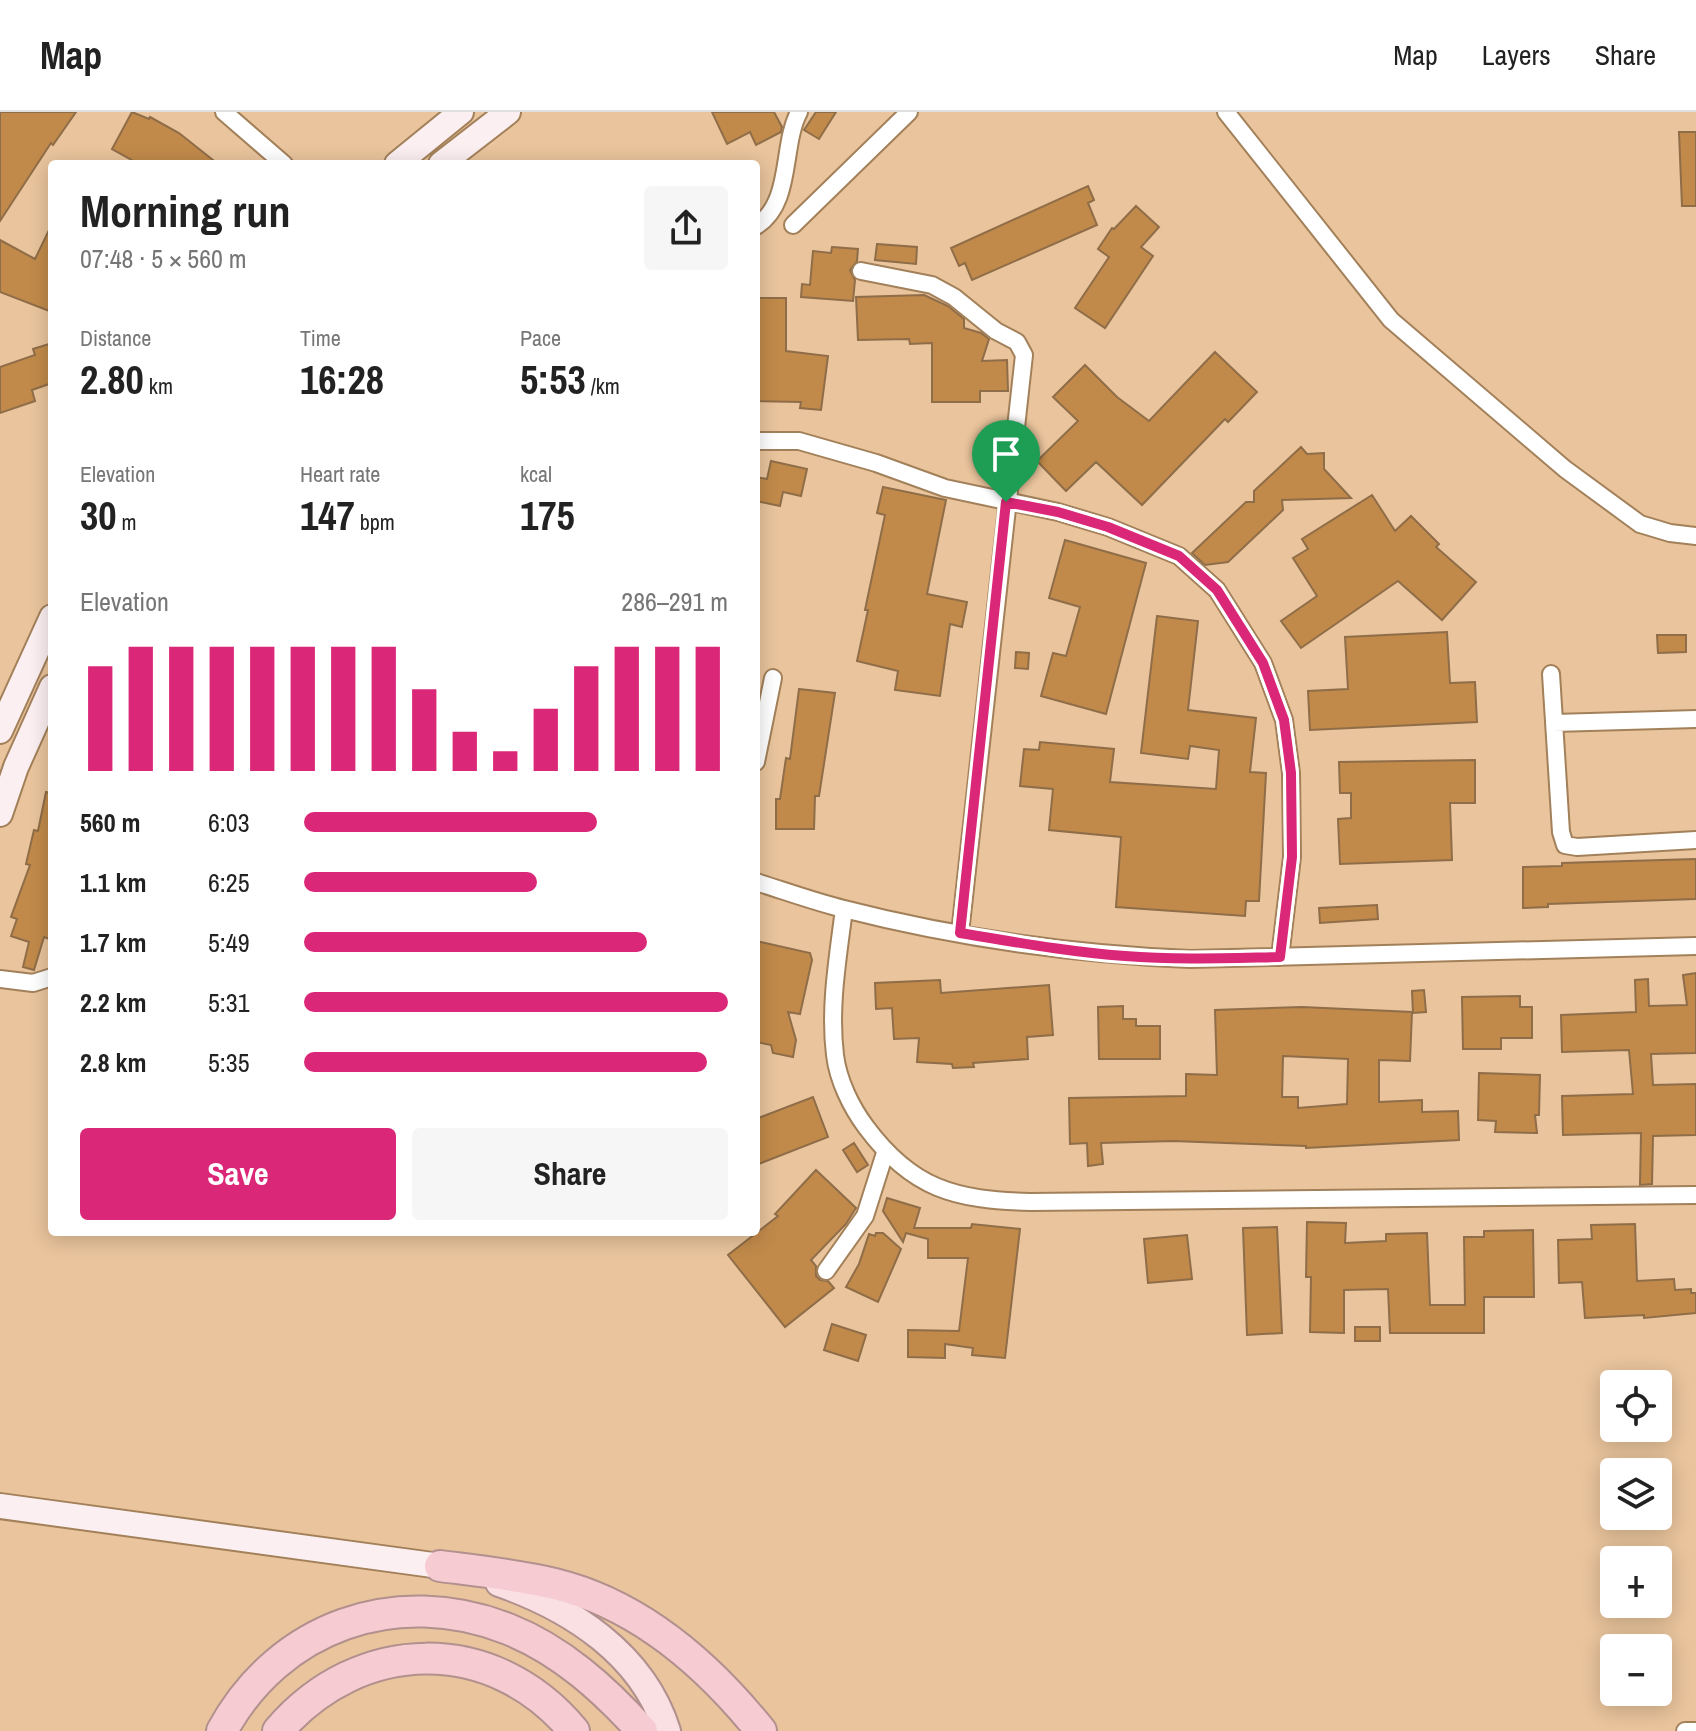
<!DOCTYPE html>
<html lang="en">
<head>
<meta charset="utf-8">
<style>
	:root { --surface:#fff; --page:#f6f6f6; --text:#222; --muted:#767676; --line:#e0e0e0; --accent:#db2777 }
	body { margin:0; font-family:"Archivo Narrow",sans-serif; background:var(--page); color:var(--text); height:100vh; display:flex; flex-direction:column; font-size:30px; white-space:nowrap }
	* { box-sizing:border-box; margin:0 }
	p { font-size:26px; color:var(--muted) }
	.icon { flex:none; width:44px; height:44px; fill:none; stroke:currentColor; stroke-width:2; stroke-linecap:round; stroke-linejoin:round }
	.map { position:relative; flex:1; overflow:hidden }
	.details { position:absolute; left:48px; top:48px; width:712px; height:1076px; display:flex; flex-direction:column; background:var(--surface); border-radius:8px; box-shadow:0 4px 20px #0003 }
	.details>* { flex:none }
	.buttons { position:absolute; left:1600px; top:1258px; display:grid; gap:16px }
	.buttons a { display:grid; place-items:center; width:72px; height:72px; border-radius:8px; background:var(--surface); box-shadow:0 4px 20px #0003; font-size:40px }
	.pin { position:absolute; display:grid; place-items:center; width:68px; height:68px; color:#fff; margin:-82px -34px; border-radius:50% 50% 50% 0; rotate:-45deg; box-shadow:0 0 8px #0007 }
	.pin .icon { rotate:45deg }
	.round { display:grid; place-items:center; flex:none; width:84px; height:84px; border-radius:8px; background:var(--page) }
	.overview { display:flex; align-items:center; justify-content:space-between; height:136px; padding:0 32px }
	h1 { font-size:44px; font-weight:700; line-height:60px }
	.metrics { display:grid; grid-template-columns:repeat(3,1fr); gap:12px; height:136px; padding:8px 32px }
	.metrics div { display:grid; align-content:center }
	.metrics b { font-size:40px; font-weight:700 }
	.metrics small { font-size:22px; font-weight:400 }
	.metrics p { font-size:22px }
	.chart { height:224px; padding:16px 32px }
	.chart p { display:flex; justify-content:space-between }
	.chart svg { width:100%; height:144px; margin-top:8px; stroke:var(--accent); stroke-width:6 }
	.button { display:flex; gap:16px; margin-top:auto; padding:16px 32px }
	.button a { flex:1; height:92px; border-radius:8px; background:var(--accent); color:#fff; font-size:32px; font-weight:700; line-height:92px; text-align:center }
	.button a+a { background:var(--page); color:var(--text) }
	ul { padding:0 32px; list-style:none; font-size:26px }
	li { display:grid; grid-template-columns:128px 96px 1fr; align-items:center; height:60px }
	li i { height:20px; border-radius:10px; background:var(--accent) }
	header { display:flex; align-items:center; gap:48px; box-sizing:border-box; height:112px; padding:0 40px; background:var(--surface); border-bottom:2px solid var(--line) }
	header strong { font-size:38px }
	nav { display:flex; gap:44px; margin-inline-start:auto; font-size:28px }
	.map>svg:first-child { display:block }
</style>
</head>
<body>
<header>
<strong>Map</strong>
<nav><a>Map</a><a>Layers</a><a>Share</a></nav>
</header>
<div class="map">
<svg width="1696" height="1619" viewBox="0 0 1696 1619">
	<rect width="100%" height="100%" fill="#e9c49c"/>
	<!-- building -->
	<path fill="#c18a4a" stroke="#8f6d48" stroke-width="2" fill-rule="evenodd" d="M0 0H76L53 33 51 31 0 109Z
		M132 0 149 7 150 5 179 21 218 52H139L112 37Z
		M712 0H774L782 15 781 20 756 33 750 20 727 32Z
		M816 0H836L819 27 804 18Z
		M1679 20H1696V94H1682Z
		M1088 74 1094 88 1088 91 1097 113 972 168 965 151 959 154 951 136Z
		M1136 94 1159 115 1141 135 1153 144 1105 216 1075 196 1109 145 1098 137 1112 116 1114 117Z
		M52 112V200L0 180V128L35 147Z
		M877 132 917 135 916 152 875 148Z
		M832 135 858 137 857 149 850 158 855 168 853 189 801 185 802 172 810 173 813 139 831 141Z
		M924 183 948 194 964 207V216L981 221 989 227 982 249 1007 248 1008 279H980V290H932V231L910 232 909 227 858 228 856 185Z
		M756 186H786V239L828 244 821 298 800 296 801 290 756 289Z
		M52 231V271L32 278 35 289 0 301V255L35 243 33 237Z
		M1215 240 1257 280 1228 310 1225 307 1142 393 1096 350 1066 379 1037 349 1078 309 1053 285 1085 253 1117 285 1149 309Z
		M1301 335 1307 342 1324 341V357L1351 386 1282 388 1283 398 1228 450 1205 453 1192 441 1246 390H1254V379Z
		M771 349 807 357 801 384 783 380 780 394 756 389V365L767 367Z
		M883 375 946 388 927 482 967 490 962 515 950 512 940 584 895 578 898 559 857 549 868 498H865L885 403 877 401Z
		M1372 383 1395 419 1411 404 1439 432 1436 435 1476 470 1442 508 1398 469 1301 536 1281 509 1317 484 1293 446 1308 437 1302 427Z
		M1065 428 1146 451 1106 602 1041 584 1053 541 1066 544 1080 495 1049 486Z
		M1157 504 1198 509 1188 598 1256 606 1250 660 1266 661 1259 789H1246L1245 804 1116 795 1121 725 1049 718 1053 677 1020 674 1024 637 1039 638 1040 630 1114 637 1110 670 1216 677 1219 638 1190 634 1188 647 1141 641Z
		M1447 520 1450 571 1475 570 1477 610 1310 618 1308 579 1348 577 1345 525Z
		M1657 523H1686V540L1658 541Z
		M1016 540 1029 541 1028 557 1015 556Z
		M799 577 835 581 819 684H815L814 717H776V687H780L786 646 790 647Z
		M1475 648V691H1450L1452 748 1340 752 1338 707 1351 706V681H1340L1339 650Z
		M46 680 52 681V828L44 825 34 858 23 855 29 830 11 824 17 807 11 805 30 753 26 752 34 718 38 719Z
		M1696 747V787L1548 792V795L1523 796V755L1562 754V751Z
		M1377 793 1378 807 1320 811 1319 796Z
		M756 829 810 841 812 848 800 902 788 900 796 928 793 945 773 941 771 933 756 930Z
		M1696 861V941L1651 942 1653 973 1696 972V1023L1653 1024 1652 1072 1640 1073 1641 1021 1563 1023 1562 984 1633 982 1629 938 1562 940 1561 903 1636 900 1635 868 1648 867 1649 894 1687 893 1683 863Z
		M940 868 941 881 1049 873 1053 923 1027 925 1028 947 973 951 974 955 953 956 952 952 917 950 919 926 894 927 892 896 876 897 875 871Z
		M1424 878 1426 900 1413 901 1412 879Z
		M1520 884V895H1532V926H1501V937H1463L1462 885Z
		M1123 894V907H1136V914H1160V947H1099L1098 895Z
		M1302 895 1412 900 1410 949 1379 948V990L1422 988V1000L1458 999 1459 1028 1306 1036V1034L1173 1029 1101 1031 1103 1052 1088 1054 1087 1031 1070 1032 1069 986 1186 984V962L1217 963 1215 898ZM1283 944 1348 947 1347 992 1298 996V985H1282Z
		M1479 961 1540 963 1539 1003H1535L1537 1021 1495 1020 1496 1009 1478 1008Z
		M813 985 828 1025 756 1053V1007Z
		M854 1031 868 1053 857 1060 843 1038Z
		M816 1058 856 1096 846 1112 811 1148 816 1154V1164L820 1168 828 1169 834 1176 785 1215 728 1143 778 1104 775 1102Z
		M887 1086 920 1096 914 1116H971L972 1112 1020 1117 1005 1246 972 1243 973 1236 945 1232V1246L908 1245V1218L959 1219 968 1146H928V1127L906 1121 903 1130 883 1099Z
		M1307 1110 1346 1111 1345 1131 1386 1129V1122L1427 1121 1430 1193H1465L1464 1125H1484V1119L1533 1118 1534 1185H1484V1221H1390L1388 1177 1344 1178V1221L1310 1220 1311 1165H1306Z
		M1635 1112 1637 1169 1674 1167 1675 1178 1691 1177V1181H1696V1201L1644 1206V1203L1585 1206 1582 1170 1559 1171 1558 1128 1592 1127 1591 1113Z
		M1277 1115 1282 1221 1247 1223 1243 1116Z
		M876 1121H883L901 1137 878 1190 846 1175 859 1152 869 1122 875 1124Z
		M1187 1123 1192 1167 1148 1171 1144 1127Z
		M832 1212 866 1223 858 1249 824 1238Z
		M1355 1215H1380V1229H1355Z"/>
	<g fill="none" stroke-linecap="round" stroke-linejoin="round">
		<defs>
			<path id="street" d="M224 0 284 52
				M1226 0 1391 208 1565 357 1640 412 1670 421 1696 424
				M793 113 909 0
				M756 114C793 91 781 34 799 0
				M861 159 932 173 954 185 996 219 1017 230 1024 243 960 821
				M756 329H799L876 351 945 376 1058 400 1108 415 1179 444 1217 478 1263 551 1284 608 1291 661 1292 745 1280 845
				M1551 562 1561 720 1565 733 1577 735 1696 728
				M1554 611 1696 607
				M756 650 773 566
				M756 770C785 779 815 790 844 797 957 826 1074 842 1190 847L1696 834
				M844 797C838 845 829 895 835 943 838 968 851 995 866 1015 912 1077 955 1088 1030 1090L1696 1083
				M0 867 33 871 52 865
				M826 1159 865 1104 885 1041
				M1685 1619H1696"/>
			<path id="secondary" d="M397 52 461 0
				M441 52 508 0
				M0 619 52 505
				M0 702 16 655 52 575
				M0 1394 440 1454"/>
			<path id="primary" d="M499 1471C571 1496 643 1542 667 1619"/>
			<path id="highway" d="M440 1454C479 1459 517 1463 555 1472 640 1493 708 1553 761 1619
				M222 1619C279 1514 396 1473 508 1517 561 1538 604 1577 642 1619
				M278 1619C359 1524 493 1521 574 1619"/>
		</defs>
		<!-- street casing -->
		<use href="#street" stroke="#a2805a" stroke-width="20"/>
		<!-- secondary casing -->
		<use href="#secondary" stroke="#a2805a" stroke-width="28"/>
		<!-- primary casing -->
		<use href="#primary" stroke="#b1908e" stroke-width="30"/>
		<!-- highway casing -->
		<use href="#highway" stroke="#b1908e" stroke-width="34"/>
		<!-- street -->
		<use href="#street" stroke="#fff" stroke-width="16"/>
		<!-- secondary -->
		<use href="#secondary" stroke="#fceff1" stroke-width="24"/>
		<!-- primary -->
		<use href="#primary" stroke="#fae0e3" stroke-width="26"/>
		<!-- highway -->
		<use href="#highway" stroke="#f6cbd1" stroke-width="30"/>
	</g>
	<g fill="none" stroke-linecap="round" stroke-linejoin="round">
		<defs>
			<path id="route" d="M1006 390 1058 400 1108 415 1179 444 1217 478 1263 551 1284 608 1291 661 1292 745 1280 845C1228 846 1177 848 1125 844 1069 840 1015 830 960 821Z"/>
		</defs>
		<!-- route casing -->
		<use href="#route" stroke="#fff" stroke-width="16"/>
		<!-- route -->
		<use href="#route" stroke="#db2777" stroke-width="10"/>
	</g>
</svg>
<div class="buttons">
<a><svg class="icon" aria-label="locate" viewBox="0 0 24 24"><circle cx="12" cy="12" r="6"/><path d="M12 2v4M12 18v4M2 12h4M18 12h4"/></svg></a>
<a><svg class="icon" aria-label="layers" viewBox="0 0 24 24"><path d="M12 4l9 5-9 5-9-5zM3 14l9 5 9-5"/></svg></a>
<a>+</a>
<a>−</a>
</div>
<div class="pin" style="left:1006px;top:390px;background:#1e9e55"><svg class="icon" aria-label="arrive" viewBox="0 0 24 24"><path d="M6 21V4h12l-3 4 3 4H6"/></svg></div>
<section class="details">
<div class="overview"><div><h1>Morning run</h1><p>07:48 · 5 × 560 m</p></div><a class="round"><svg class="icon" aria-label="share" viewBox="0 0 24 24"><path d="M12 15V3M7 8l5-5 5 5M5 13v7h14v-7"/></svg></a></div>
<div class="metrics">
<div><p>Distance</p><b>2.80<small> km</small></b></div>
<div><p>Time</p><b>16:28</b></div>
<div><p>Pace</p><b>5:53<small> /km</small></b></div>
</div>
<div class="metrics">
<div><p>Elevation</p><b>30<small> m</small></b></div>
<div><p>Heart rate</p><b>147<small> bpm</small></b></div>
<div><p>kcal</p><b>175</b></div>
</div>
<div class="chart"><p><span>Elevation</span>286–291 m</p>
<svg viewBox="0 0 160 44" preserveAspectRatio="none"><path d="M5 44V12M15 44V6M25 44V6M35 44V6M45 44V6M55 44V6M65 44V6M75 44V6M85 44V19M95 44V32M105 44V38M115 44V25M125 44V12M135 44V6M145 44V6M155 44V6"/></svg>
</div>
<ul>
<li><b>560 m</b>6:03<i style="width:69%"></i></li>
<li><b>1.1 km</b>6:25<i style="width:55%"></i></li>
<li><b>1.7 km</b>5:49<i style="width:81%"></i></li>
<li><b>2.2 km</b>5:31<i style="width:100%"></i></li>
<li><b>2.8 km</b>5:35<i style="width:95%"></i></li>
</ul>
<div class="button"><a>Save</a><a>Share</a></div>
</section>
</div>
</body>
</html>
